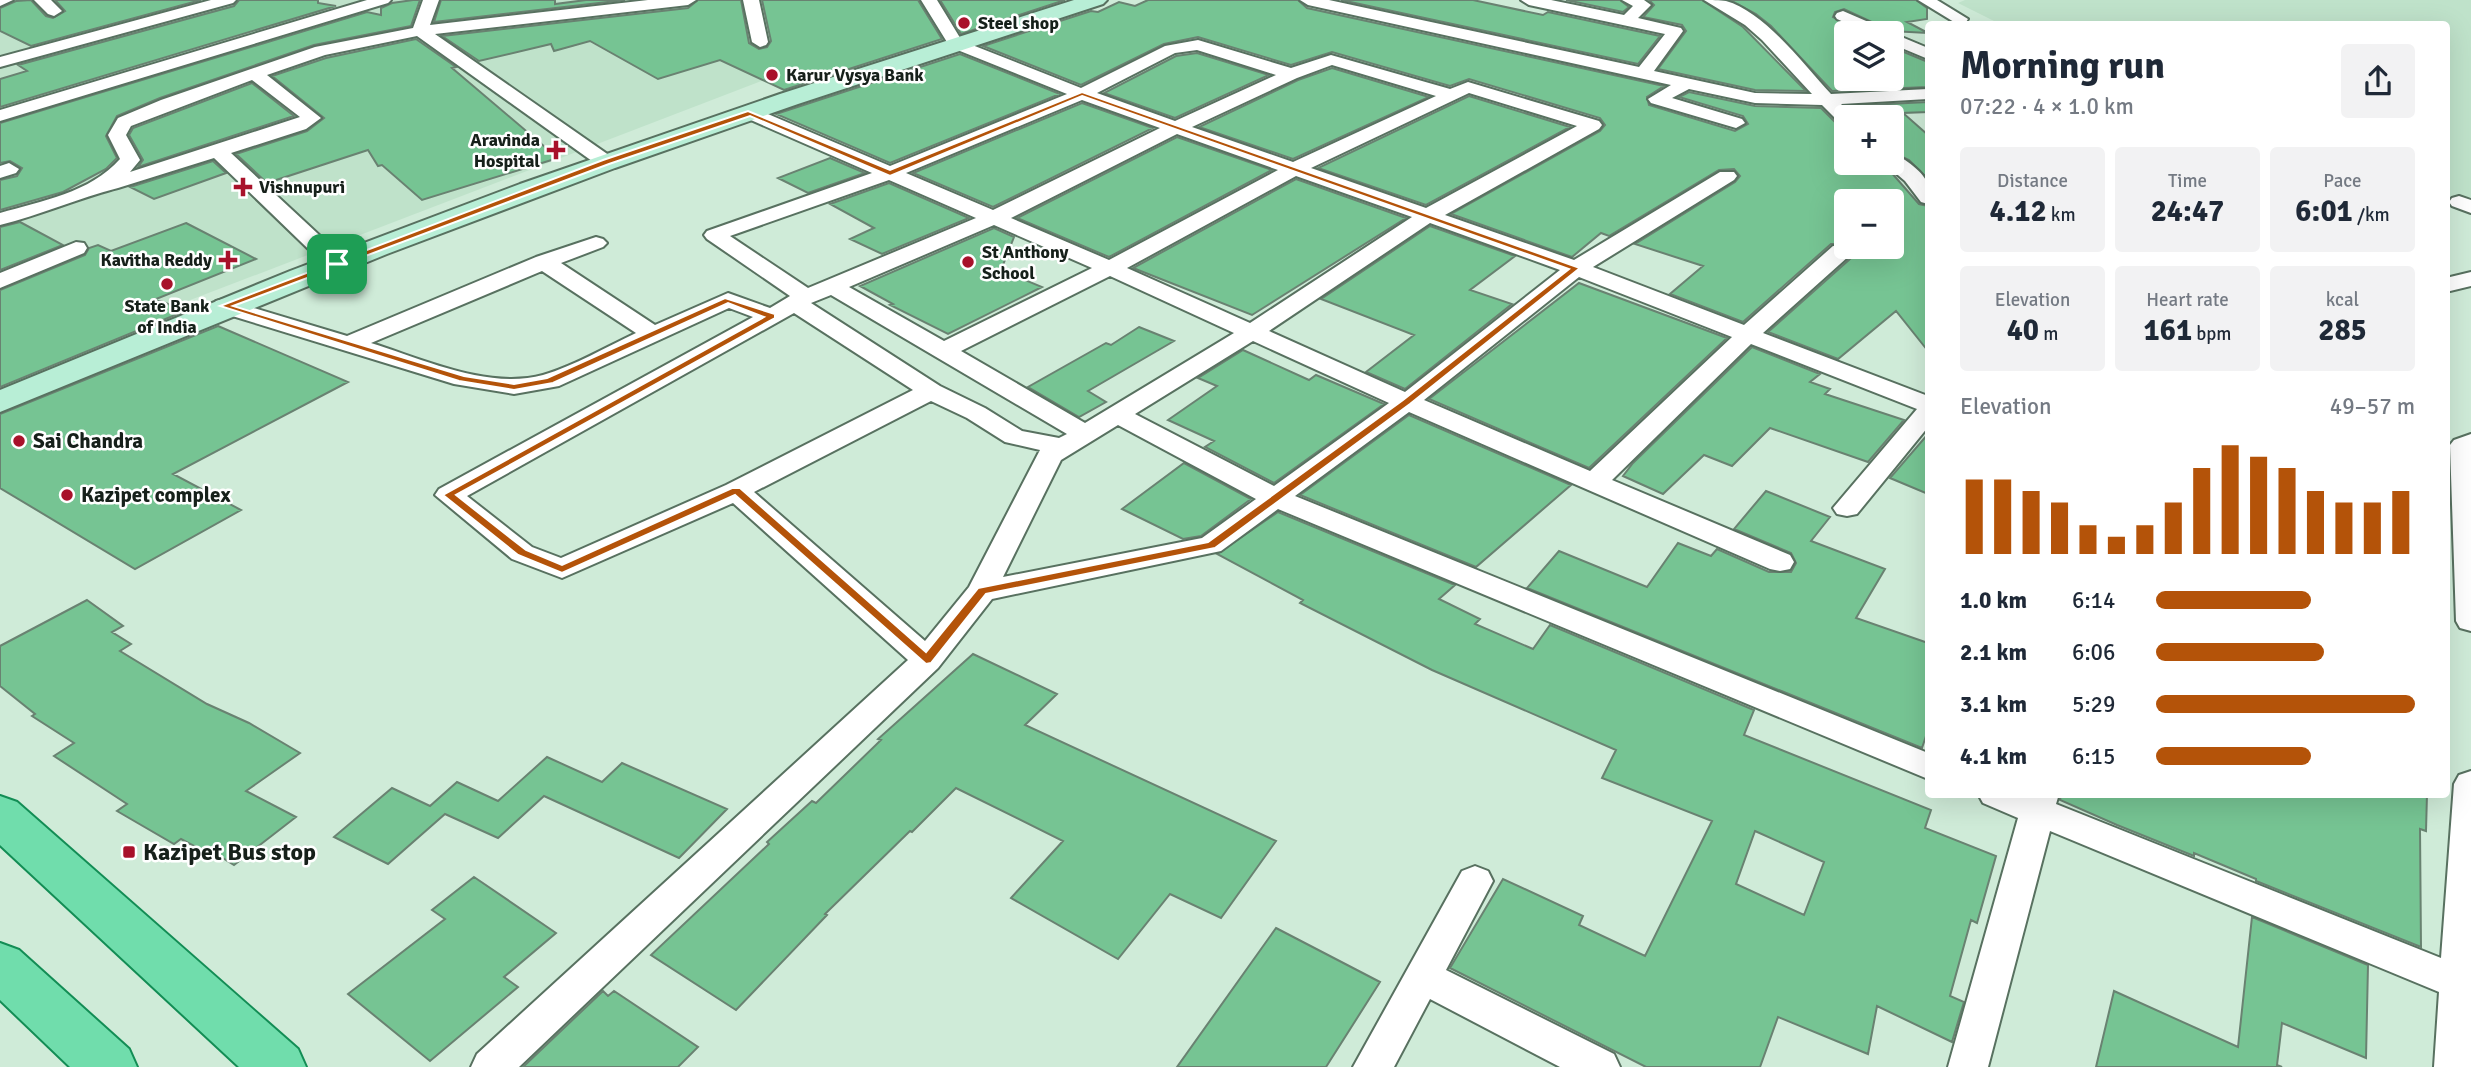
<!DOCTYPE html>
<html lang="en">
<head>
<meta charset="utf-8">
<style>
	:root { --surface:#fff; --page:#f2f2f3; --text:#1f2937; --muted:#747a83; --accent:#b45309 }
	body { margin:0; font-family:Signika,sans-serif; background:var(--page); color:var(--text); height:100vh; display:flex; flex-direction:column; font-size:26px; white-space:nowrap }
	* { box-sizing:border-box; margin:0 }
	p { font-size:23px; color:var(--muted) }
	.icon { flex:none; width:38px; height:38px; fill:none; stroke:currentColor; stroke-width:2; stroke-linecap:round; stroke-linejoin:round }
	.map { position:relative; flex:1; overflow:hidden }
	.sheet { position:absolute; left:1925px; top:21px; width:525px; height:777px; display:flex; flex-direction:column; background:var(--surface); border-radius:7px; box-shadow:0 7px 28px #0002 }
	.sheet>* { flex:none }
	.buttons { position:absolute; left:1834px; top:21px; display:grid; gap:14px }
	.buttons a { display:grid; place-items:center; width:70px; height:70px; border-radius:7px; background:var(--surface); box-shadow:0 7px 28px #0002; font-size:35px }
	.pin { position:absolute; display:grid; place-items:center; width:60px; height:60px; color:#fff; margin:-30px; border-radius:14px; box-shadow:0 4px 10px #0006 }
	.round { display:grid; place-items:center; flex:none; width:74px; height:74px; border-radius:7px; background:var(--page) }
	.headline { display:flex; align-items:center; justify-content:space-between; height:119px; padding:0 35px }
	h1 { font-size:38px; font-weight:700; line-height:52px }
	.metrics { display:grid; grid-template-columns:repeat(3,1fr); gap:10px; height:119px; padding:7px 35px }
	.metrics div { display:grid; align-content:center; border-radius:7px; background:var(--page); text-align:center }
	.metrics b { font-size:30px; font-weight:700 }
	.metrics small { font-size:19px; font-weight:400 }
	.metrics p { font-size:19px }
	.chart { height:196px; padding:14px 35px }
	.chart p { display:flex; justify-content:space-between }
	.chart svg { width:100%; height:126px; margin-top:7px; stroke:var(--accent); stroke-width:6 }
	ul { padding:0 35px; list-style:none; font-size:23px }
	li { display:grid; grid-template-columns:112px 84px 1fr; align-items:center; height:52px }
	li i { height:18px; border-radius:9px; background:var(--accent) }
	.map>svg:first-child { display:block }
</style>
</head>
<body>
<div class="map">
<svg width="2471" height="1067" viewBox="0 0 2471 1067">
	<rect width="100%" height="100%" fill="#cfebd8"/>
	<!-- built -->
	<path fill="#bfe2ca" d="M0 0H973L0 373Z
		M1965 0H2471V197L2447 196 2446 24H2000L1958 3Z"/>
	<!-- building -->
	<path fill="#76c493" stroke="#698271" stroke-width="2" fill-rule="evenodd" d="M31 0 46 16 53 18 65 11 55 0H201L31 46 0 31V8L16 1Z
		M239 0H318V3L336 6 0 107V79L27 71 18 65 234 6Z
		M413 0H420L411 26 314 45 160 98 117 116 106 136 117 158 106 169 63 192 0 210V180L17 176 22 168 10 161 0 163V123L367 12 381 15V8L392 3Z
		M441 0H555V4L586 0H625L434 22Z
		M698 0H741L749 43 759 49 767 47 771 41 762 0H918L942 39 784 90 720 60 658 79 590 41 554 51 551 44 479 61 442 36 688 8Z
		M940 0H1065L961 34Z
		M1148 0H1298L1307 8 1664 86 1647 97 1649 105 1735 131 1748 124 1743 116 1679 97 1689 92 1755 106 1821 108 1838 125 1846 126V163H1883L1919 204 1928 206V351L1896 311 1838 359 1768 332 1851 258 1855 251 1852 247H1892V201H1846V244H1831L1743 322 1670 294 1703 266 1635 244 1735 182 1740 176 1734 169 1719 170 1609 236 1601 233 1572 257 1451 214 1600 131 1605 125 1600 118 1469 79 1450 86 1332 52 1291 65 1198 37 1164 44 1081 85 983 46 1091 11 1098 12 1119 2 1135 6Z
		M1341 0H1473L1543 15 1548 12 1660 36 1638 64Z
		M1566 0H1620L1629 7 1623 12Z
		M1649 0H1702L1743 27 1806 91 1755 90 1658 69 1686 31 1682 25 1643 17 1654 5Z
		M1730 0H1916L1927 8V19L1907 22 1928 33 1891 31 1844 9 1835 12 1833 17 1862 33H1846V79H1892V47L1928 62V87L1832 91 1771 26 1756 14Z
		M416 39 456 67 452 68 558 158 422 200 382 165 378 166 368 150 267 183 236 154 307 131 324 118 272 76 326 58Z
		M1197 53 1269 75 1175 118 1104 93 1176 56Z
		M960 54 1060 94 890 163 776 114Z
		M1332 68 1429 97 1293 159 1199 127 1298 80Z
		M252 83 294 116 138 167 143 160 129 135 133 128Z
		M1469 96 1570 127 1426 205 1318 168Z
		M1928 102V112L1903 113 1928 135V179L1909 160 1892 152V117H1857L1847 106Z
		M1082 103 1153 128 993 207 913 173Z
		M1177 137 1272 170 1109 257 1017 218Z
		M830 158 865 173 808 193 778 178Z
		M213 161 226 173 154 199 130 187Z
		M1296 179 1406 218 1252 315 1133 268Z
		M889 183 969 218 882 254 850 239 874 228 830 204Z
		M20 222 63 245 0 270V227Z
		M186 223 256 259 156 299 185 311 0 387V290L85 255 89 248 98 245 111 251Z
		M1430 226 1515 256 1470 290 1512 304 1405 389 1366 372 1414 335 1321 299Z
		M994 228 1014 237 1001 270 1042 287 948 334 890 305 893 304 860 286Z
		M1579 283 1727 338 1589 468 1429 399Z
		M218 326 348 382 173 474 241 510 135 569 0 488V414Z
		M1139 327 1174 341 1088 391 1106 402 1079 417 1028 387 1106 343 1111 345Z
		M1752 347 1820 374 1810 382 1830 389 1825 394 1904 420 1868 462 1770 428 1732 466 1704 455 1663 494 1623 476 1633 463Z
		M1243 350 1309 380 1316 375 1384 404 1274 483 1205 447 1214 441 1168 420 1217 386 1198 378Z
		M1409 415 1571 485 1476 567 1300 495Z
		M1928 434V494L1890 478Z
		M1184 463 1251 499 1201 536 1183 539 1122 509Z
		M1766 491 1830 517 1811 541 1885 569 1856 618 1928 643V730L1922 748 1527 588 1559 551 1647 587 1678 543 1711 556 1717 549 1769 572H1791L1796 563 1791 553 1734 529Z
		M1278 512 1455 585 1439 599 1480 619 1475 624 1533 649 1550 625 1754 710 1744 735 1931 810 1925 828 1996 856 1977 923 1971 920 1950 996 1964 1002 1952 1042 1877 1006 1868 1054 1778 1017 1760 1067H1646L1450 968 1503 879 1583 916 1579 925 1645 956 1712 821 1602 778 1616 750 1432 670 1300 603 1303 600 1217 554ZM1755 831 1824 862 1804 915 1736 884Z
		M87 600 123 626 112 632 131 644 120 651 207 704 249 723 300 753 246 791 296 817 234 865 210 850 207 853 181 839 174 844 117 811 127 804 54 756 74 743 32 716 35 714 0 686V646Z
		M973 654 1057 694 1025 725 1276 841 1221 918 1170 894 1118 959 1011 898 1063 841 956 788 912 832 910 831 825 914 827 915 736 1010 651 955 769 844 767 842 812 801 816 803 881 740 878 739Z
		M547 757 602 782 622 763 727 809 679 858 544 796 498 838 445 814 388 864 334 837 392 788 430 806 457 782 498 801Z
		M2061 794H2427L2426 831 2420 829 2421 947 2256 881V879L2194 853V856L2117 825 2060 800Z
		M474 877 556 933 504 977 518 987 430 1061 348 994 445 919 432 910Z
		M2252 917 2368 965 2366 1058 2282 1023 2277 1065 2282 1067H2096L2114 991 2238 1047Z
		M1276 928 1380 982 1326 1067H1177Z
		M603 991 608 996 614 991 698 1047 678 1067H523Z"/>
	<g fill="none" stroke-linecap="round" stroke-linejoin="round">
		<defs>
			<path id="street" d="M0 0H13L0 6Z
				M34 0H51L62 11 54 16 48 14Z
				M211 0H236L233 3 0 67V57Z
				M367 0H391L388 3 0 121V110Z
				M423 0H439L430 25 648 0H696L688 5 435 34 613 158 616 162 606 168 599 166 417 36 325 55 267 75 321 118 306 129 231 153 345 259 348 264 345 269H329L214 158 118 188C79 198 40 215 0 225V213C41 201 90 193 120 159L108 135 118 118 161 100 315 47 413 28ZM252 80 300 117 130 172 140 160 126 135 131 126Z
				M743 0H759L768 42 766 45 760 47 752 42Z
				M921 0H937L962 41 1081 88 1165 46 1198 40 1291 68 1331 55 1450 89 1468 82 1599 121 1602 125 1599 129 1445 215 1574 260 1720 172H1734L1737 176 1734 180 1593 267 1744 325 1833 246 1849 247 1852 251 1849 256 1763 333 1928 396V427L1857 514 1847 516 1837 514 1833 508 1917 409 1751 344 1612 480 1790 555 1794 562 1790 569 1780 571 1770 569 1409 412 1295 496 1928 753V779L1278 509 1221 551 992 599 938 668 519 1067H471L477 1054 908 660 733 503 562 578 512 559 435 495 439 489 753 317 729 308 559 386 514 394 454 384 216 311 213 306 216 301 224 299 347 336 536 257 596 237 603 239 607 243 603 247 561 263 655 325 728 293 770 308 790 296 707 239 704 235 707 231 872 173 744 117 741 113 744 109H756L890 166 1067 94 950 47ZM1197 50 1276 75 1175 121 1097 93 1175 53ZM1332 65 1436 96 1293 162 1192 127 1297 78ZM1469 93 1577 126 1426 208 1311 168ZM1082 100 1160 128 993 210 906 173ZM1177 134 1278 170 1109 260 1011 218ZM1296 176 1412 217 1250 323 1127 268ZM889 180 976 218 808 288 730 236ZM1430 223 1560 270 1405 392 1269 331ZM994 225 1092 268 944 341 849 287ZM542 271 636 333C606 347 574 366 543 375 488 390 423 359 371 343ZM1110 276 1234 333 1085 423 961 351ZM1579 277 1732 337 1590 471 1424 400ZM831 295 1067 434 1059 438 1022 431 985 408 940 386 811 303ZM794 313 913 390 726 485 561 558 532 547 467 496ZM1253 341 1389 403 1274 486 1135 414ZM931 401 967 418 1005 442 1040 450 969 587 925 641 754 492ZM1118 425 1256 499 1202 538 1003 577 1061 460Z
				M1300 0H1329L1639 67 1665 34 1529 5 1521 0H1551L1624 15 1633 6 1622 0H1644L1651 5 1638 18 1681 28 1683 31 1654 71 1755 93 1812 94 1762 40 1745 25 1704 0C1711 0 1720 0 1726 1 1765 12 1804 65 1831 94L1928 89V99L1841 104 1854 117H1846V124L1840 123 1822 105 1755 103 1689 89 1672 98 1742 119 1745 123 1736 128 1651 103 1648 99 1671 85 1308 5Z
				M1918 0H1937L1968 19 1966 22H1954Z
				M1843 11 1887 30 1889 33H1868L1837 19 1835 16 1837 13Z
				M1892 33 1928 48V59L1892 44Z
				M1892 154C1904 157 1925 173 1928 185 1930 190 1928 199 1928 204L1921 202 1905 181 1885 164 1892 163Z
				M9 163 19 169 16 173 0 178V166Z
				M2459 196 2471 200V213L2452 206 2449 202 2452 198Z
				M76 242 84 243 87 248 84 253 0 288V273Z
				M2471 272V286L2446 292V278Z
				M2471 434V631L2460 628 2456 621 2450 445 2454 440Z
				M2471 771V1067H2434L2439 992 2050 831 1988 1067H1948L2018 818 1983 803 1978 794H2059L2056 804 2441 958 2454 784 2459 775Z
				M1475 866 1488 871 1493 881 1446 970 1614 1054 1620 1067H1560L1430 999 1394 1067H1353L1462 871Z"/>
			<path id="secondary" d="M1074 0H1107L1103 4 798 104 615 168 387 254 0 412V390L290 271 520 184 780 94Z"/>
			<path id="primary" d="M0 796 17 802 298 1049 306 1067H239L0 845Z
				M0 943 19 950 129 1049 137 1067H70L0 1000Z"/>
		</defs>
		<!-- street casing -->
		<use href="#street" stroke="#587160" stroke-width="4"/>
		<!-- secondary casing -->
		<use href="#secondary" stroke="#587160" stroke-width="4"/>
		<!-- primary casing -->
		<use href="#primary" stroke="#138d55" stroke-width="4"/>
		<!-- street -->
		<use href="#street" fill="#fff" fill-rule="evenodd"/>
		<!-- secondary -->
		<use href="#secondary" fill="#b8eed6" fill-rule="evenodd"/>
		<!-- primary -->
		<use href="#primary" fill="#70ddac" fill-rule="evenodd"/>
	</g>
	<!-- route -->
	<path fill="#b45309" stroke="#fff" stroke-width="2" fill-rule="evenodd" d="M1082 92 1580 268 1410 404 1215 548 986 594 931 663 926 664 735 495 562 573 518 555 443 495 764 317 728 303 553 383 514 390 459 381 220 306 603 160 748 111 890 170ZM1082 96 1569 269 1403 400 1208 542 978 588 926 652 740 488H732L562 565 526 550 456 495 775 318V314L725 298 547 378 514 384 464 376 233 306 609 164 750 116 890 176Z"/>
	<!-- markers -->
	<g fill="#a8112a" stroke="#fff" stroke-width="2.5">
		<circle cx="964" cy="23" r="7"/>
		<circle cx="772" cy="75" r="7"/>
		<path d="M552.5 139.5h7v7h7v7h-7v7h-7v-7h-7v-7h7z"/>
		<path d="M239.5 176.5h7v7h7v7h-7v7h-7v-7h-7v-7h7z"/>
		<path d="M224.5 249.5h7v7h7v7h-7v7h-7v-7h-7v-7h7z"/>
		<circle cx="968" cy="262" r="7"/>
		<circle cx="167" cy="284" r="7"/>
		<circle cx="19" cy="441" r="7"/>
		<circle cx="67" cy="495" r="7"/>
		<rect x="122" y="845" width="14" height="14" rx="3.5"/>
	</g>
	<g text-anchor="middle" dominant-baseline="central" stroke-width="5" stroke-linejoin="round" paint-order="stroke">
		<!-- far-poi labels -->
		<g font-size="18" font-weight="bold" fill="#16201a" stroke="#fff" text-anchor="start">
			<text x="978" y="23">Steel shop</text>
			<text x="786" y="75">Karur Vysya Bank</text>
			<text x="540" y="140" text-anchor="end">Aravinda<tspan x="540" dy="21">Hospital</tspan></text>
			<text x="259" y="187">Vishnupuri</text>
			<text x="982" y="252">St Anthony<tspan x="982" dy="21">School</tspan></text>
			<text x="212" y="260" text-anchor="end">Kavitha Reddy</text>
			<text x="167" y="306" text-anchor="middle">State Bank<tspan x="167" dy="21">of India</tspan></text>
		</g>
		<!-- poi labels -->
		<g font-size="21" font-weight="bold" fill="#16201a" stroke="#fff" text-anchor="start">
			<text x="33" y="441">Sai Chandra</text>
			<text x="81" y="495">Kazipet complex</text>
		</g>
		<!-- near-poi labels -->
		<g font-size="24" font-weight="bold" fill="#16201a" stroke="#fff" text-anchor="start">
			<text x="143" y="852">Kazipet Bus stop</text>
		</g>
	</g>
</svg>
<div class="buttons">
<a><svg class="icon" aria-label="layers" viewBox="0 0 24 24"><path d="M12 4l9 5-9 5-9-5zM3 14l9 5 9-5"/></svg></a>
<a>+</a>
<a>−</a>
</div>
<div class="pin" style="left:337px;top:264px;background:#1e9e55"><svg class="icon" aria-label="arrive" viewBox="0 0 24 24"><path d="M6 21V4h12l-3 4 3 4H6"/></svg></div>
<section class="sheet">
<div class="headline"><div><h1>Morning run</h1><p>07:22 · 4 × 1.0 km</p></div><a class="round"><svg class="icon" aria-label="share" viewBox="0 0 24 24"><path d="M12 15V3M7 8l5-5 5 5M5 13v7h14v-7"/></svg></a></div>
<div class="metrics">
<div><p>Distance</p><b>4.12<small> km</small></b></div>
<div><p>Time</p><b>24:47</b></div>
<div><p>Pace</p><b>6:01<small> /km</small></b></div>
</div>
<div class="metrics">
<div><p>Elevation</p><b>40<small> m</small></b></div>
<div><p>Heart rate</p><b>161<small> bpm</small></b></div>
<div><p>kcal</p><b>285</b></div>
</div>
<div class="chart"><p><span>Elevation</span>49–57 m</p>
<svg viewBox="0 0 160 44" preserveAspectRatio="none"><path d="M5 44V18M15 44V18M25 44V22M35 44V26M45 44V34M55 44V38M65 44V34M75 44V26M85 44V14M95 44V6M105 44V10M115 44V14M125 44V22M135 44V26M145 44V26M155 44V22"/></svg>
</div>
<ul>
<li><b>1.0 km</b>6:14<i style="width:60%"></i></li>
<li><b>2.1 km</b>6:06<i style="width:65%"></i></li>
<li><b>3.1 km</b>5:29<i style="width:100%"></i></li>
<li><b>4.1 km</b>6:15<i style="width:60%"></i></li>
</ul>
</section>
</div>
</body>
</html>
